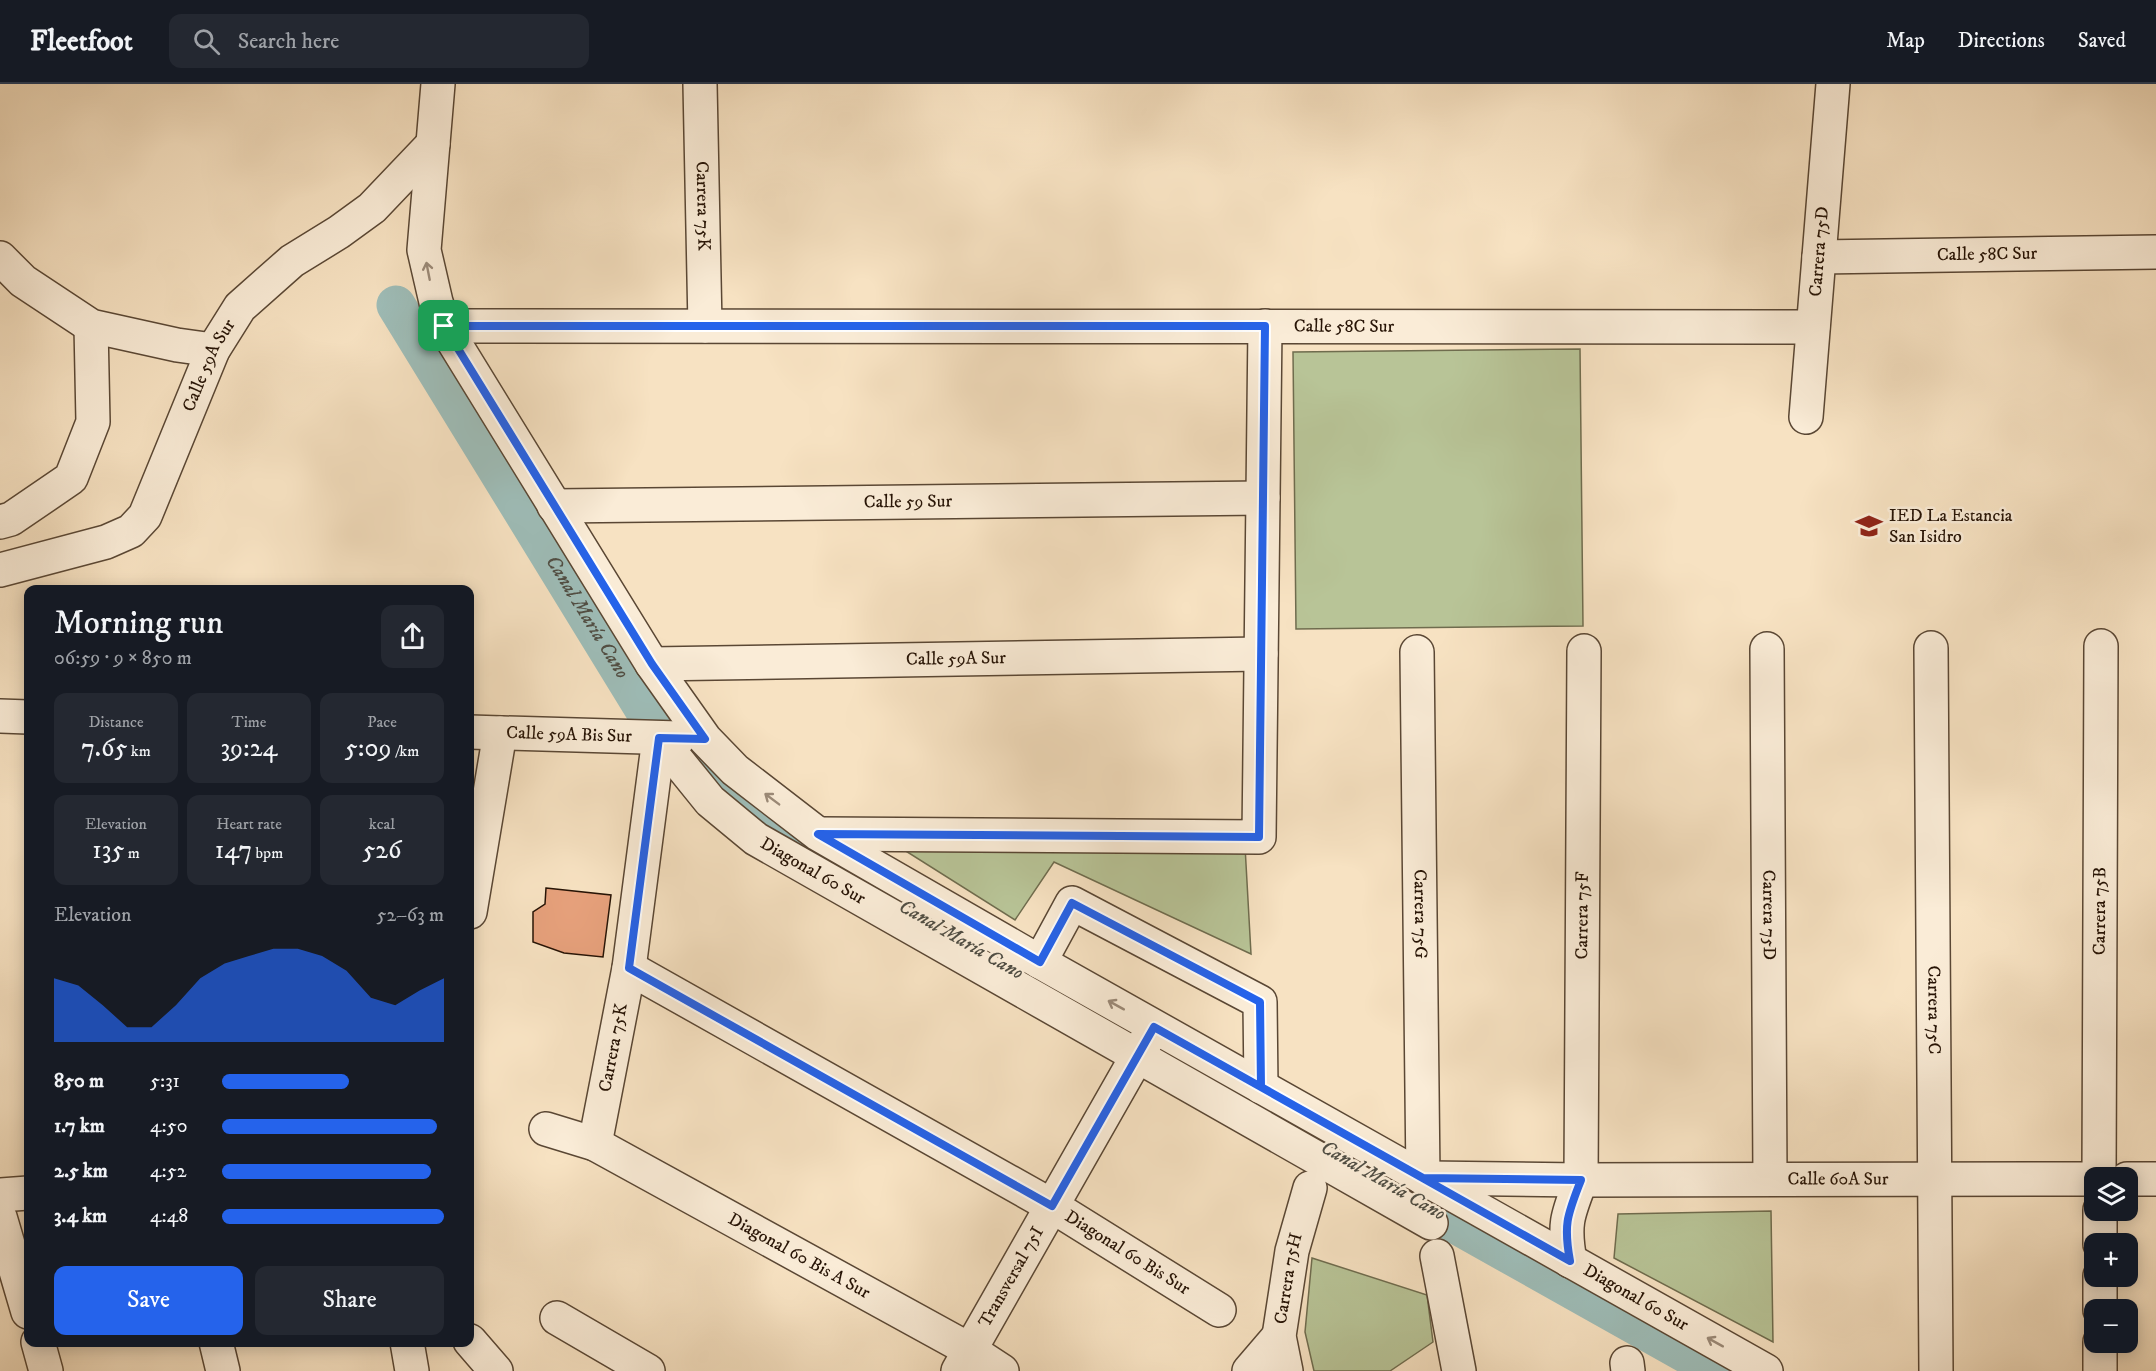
<!DOCTYPE html>
<html lang="en">
<head>
<meta charset="utf-8">
<style>
	:root { --surface:#171b24; --page:#242831; --text:#f1f3f6; --muted:#9ea1a6; --line:#363941; --accent:#2563eb }
	body { margin:0; font-family:"IM FELL DW Pica",serif; background:var(--page); color:var(--text); height:100vh; display:flex; flex-direction:column; font-size:22px; white-space:nowrap }
	* { box-sizing:border-box; margin:0 }
	p { font-size:20px; color:var(--muted) }
	.icon { flex:none; width:33px; height:33px; fill:none; stroke:currentColor; stroke-width:2; stroke-linecap:round; stroke-linejoin:round }
	.map { position:relative; flex:1; overflow:hidden }
	.details { position:absolute; left:24px; top:501px; width:450px; height:762px; display:flex; flex-direction:column; background:var(--surface); border-radius:12px; box-shadow:0 3px 15px #0003 }
	.details>* { flex:none }
	.buttons { position:absolute; left:2084px; top:1083px; display:grid; gap:12px }
	.buttons a { display:grid; place-items:center; width:54px; height:54px; border-radius:12px; background:var(--surface); box-shadow:0 3px 15px #0003; font-size:30px }
	.pin { position:absolute; display:grid; place-items:center; width:51px; height:51px; color:#fff; margin:-26px; border-radius:12px; box-shadow:0 3px 9px #0006 }
	.round { display:grid; place-items:center; flex:none; width:63px; height:63px; border-radius:12px; background:var(--page) }
	.overview { display:flex; align-items:center; justify-content:space-between; height:102px; padding:0 30px }
	h1 { font-size:33px; font-weight:600; line-height:45px }
	.stats { display:grid; grid-template-columns:repeat(3,1fr); gap:9px; height:102px; padding:6px 30px }
	.stats div { display:grid; align-content:center; border-radius:12px; background:var(--page); text-align:center }
	.stats b { font-size:26px; font-weight:600 }
	.stats small { font-size:16px; font-weight:400 }
	.stats p { font-size:16px }
	.chart { height:168px; padding:12px 30px }
	.chart p { display:flex; justify-content:space-between }
	.chart svg { width:100%; height:108px; margin-top:6px; fill:var(--accent); opacity:.7 }
	.action { display:flex; gap:12px; margin-top:auto; padding:12px 30px }
	.action a { flex:1; height:69px; border-radius:12px; background:var(--accent); color:#fff; font-size:24px; font-weight:600; line-height:69px; text-align:center }
	.action a+a { background:var(--page); color:var(--text) }
	ul { padding:0 30px; list-style:none; font-size:20px }
	li { display:grid; grid-template-columns:96px 72px 1fr; align-items:center; height:45px }
	li i { height:15px; border-radius:8px; background:var(--accent) }
	header { display:flex; align-items:center; gap:36px; box-sizing:border-box; height:84px; padding:0 30px; background:var(--surface); border-bottom:2px solid var(--line) }
	header strong { font-size:28px }
	nav { display:flex; gap:33px; margin-inline-start:auto; font-size:21px }
	.search { width:420px; height:54px; background:var(--page); display:flex; align-items:center; gap:15px; box-sizing:border-box; padding:0 21px; border-radius:12px; color:var(--muted); font-size:22px }
	.map>svg:first-child { display:block }
</style>
</head>
<body>
<header>
<strong>Fleetfoot</strong>
<div class="search"><svg class="icon" aria-label="search" viewBox="0 0 24 24"><circle cx="10" cy="10" r="6"/><path d="M15 15l6 6"/></svg>Search here</div>
<nav><a>Map</a><a>Directions</a><a>Saved</a></nav>
</header>
<div class="map">
<svg width="2156" height="1287" viewBox="0 0 2156 1287">
	<rect width="100%" height="100%" fill="#f7e2c2"/>
	<filter id="stains"><feTurbulence type="fractalNoise" baseFrequency=".00333" numOctaves="4"/><feColorMatrix values="0 0 0 0 .2 0 0 0 0 .09 0 0 0 0 .02 0 0 0 .5 -.17"/></filter>
	<radialGradient id="worn" r=".72"><stop offset=".6" stop-color="#630" stop-opacity="0"/><stop offset="1" stop-color="#630" stop-opacity=".3"/></radialGradient>
	<!-- green -->
	<path fill="#b8c497" stroke="#6f6c4e" stroke-width="1.5" d="M1580 265 1583 542 1296 545 1293 268Z
		M893 759 1245 762 1251 870 1054 778 1015 836Z
		M1771 1127 1773 1258 1614 1174 1618 1130Z
		M1312 1174 1427 1211 1433 1258 1390 1287H1314L1305 1248Z"/>
	<g fill="none" stroke-linecap="round" stroke-linejoin="round">
		<!-- canal -->
		<g stroke="#9ebdb8" stroke-width="39">
			<path id="s1" d="M396 221 647 630 767 746 790 759"/>
			<path d="M1400 1109 1717 1287"/>
		</g>
	</g>
	<!-- building -->
	<path fill="#e7a17c" stroke="#261305" stroke-width="1.5" d="M546 804 611 811 603 873 564 869 533 858V828L545 820Z"/>
	<g fill="none" stroke-linecap="round" stroke-linejoin="round">
		<defs>
			<g id="minor">
				<path id="s2" d="M438 0 424 166 436 218 444 242 652 580 705 655 735 686 818 750 1040 878 1766 1287"/>
				<path id="s3" d="M700 0 705 242"/>
				<path id="s4" d="M1819 173 2156 168"/>
				<path d="M0 174 23 197 91 242 177 261 213 266"/>
				<path id="s5" d="M444 242 1813 243"/>
				<path id="s6" d="M1806 333 1833 0"/>
				<path id="s7" d="M554 422 1263 414"/>
				<path d="M0 438 11 435 71 394 93 338 91 242"/>
				<path id="s8" d="M0 486 106 458 131 447 145 432 213 266 240 223 292 177 339 148 372 124 433 60"/>
				<path id="s9" d="M1931 564 1936 1287"/>
				<path id="s10" d="M1767 565 1770 1095"/>
				<path id="s11" d="M1417 568 1423 1094"/>
				<path id="s12" d="M652 580 1261 570"/>
				<path d="M0 632 28 633"/>
				<path id="s13" d="M470 648 679 654"/>
				<path id="s14" d="M659 654 710 717 756 755 1431 1139"/>
				<path d="M820 750 1259 753 1265 242"/>
				<path d="M470 828 500 649"/>
				<path d="M1040 878 1072 819 1260 918 1261 1003"/>
				<path id="s15" d="M629 884 1052 1122 1219 1226"/>
				<path id="s16" d="M546 1045 595 1060 970 1266 1002 1287"/>
				<path id="s17" d="M595 1060 629 884 659 654"/>
				<path id="s18" d="M1428 1094 1581 1096 2094 1095"/>
				<path id="s19" d="M2099 1094 2101 562"/>
				<path d="M2127 1095H2156"/>
				<path d="M0 1111 28 1109"/>
				<path d="M2100 1126V1160"/>
				<path d="M0 1133 28 1228"/>
				<path d="M1437 1172 1459 1287"/>
				<path id="s20" d="M1570 1177C1563 1139 1568 1130 1581 1096L1584 567"/>
				<path d="M2100 1192V1226"/>
				<path d="M557 1234 648 1287"/>
				<path d="M470 1257 496 1287"/>
				<path d="M38 1258 46 1287"/>
				<path d="M216 1258 223 1287"/>
				<path d="M407 1258 412 1287"/>
				<path d="M2100 1258V1287"/>
				<path d="M1627 1279 1628 1287"/>
				<path id="s21" d="M958 1287 1147 955"/>
				<path d="M1249 1287 1279 1252"/>
				<path id="s22" d="M1286 1287 1279 1252 1292 1167 1310 1104"/>
			</g>
		</defs>
		<!-- minor casing -->
		<use href="#minor" stroke="#5a4734" stroke-width="36"/>
		<!-- minor -->
		<use href="#minor" stroke="#faecd7" stroke-width="33"/>
	</g>
	<!-- one-way arrows -->
	<defs><path id="oneway-shaft" d="M-6 0H5M1.5-3L5.5 0L1.5 3" fill="none" stroke-width="1.6" stroke-linecap="round" stroke-linejoin="round" transform="scale(1.5)"/></defs>
	<g stroke="#9b8a78">
		<use href="#oneway-shaft" transform="translate(428 187) rotate(-101)"/>
		<use href="#oneway-shaft" transform="translate(772 715) rotate(-143)"/>
		<use href="#oneway-shaft" transform="translate(1116 921) rotate(-151)"/>
		<use href="#oneway-shaft" transform="translate(1715 1258) rotate(-151)"/>
	</g>
	<g fill="none" stroke-linecap="round" stroke-linejoin="round">
		<defs>
			<path id="route" d="M444 242 652 580 705 655 659 654 629 884 1052 1122 1154 943 1423 1094 1581 1096C1568 1130 1563 1139 1570 1177L1261 1003 1260 918 1072 819 1040 878 818 750 1259 753 1265 242H444"/>
		</defs>
		<!-- route casing -->
		<use href="#route" stroke="#fff" stroke-width="12"/>
		<!-- route -->
		<use href="#route" stroke="#2563eb" stroke-width="8"/>
	</g>
	<!-- icons -->
	<defs>
		<symbol id="school-bare" viewBox="-9 -9 18 18"><path d="M0-5L7-2L0 1L-7-2ZM-4 1L0 2.5L4 1V4Q0 6-4 4Z" fill="#8f2418" stroke="#faecd7" stroke-width="2.5" paint-order="stroke"/></symbol>
	</defs>
	<g fill-rule="evenodd">
		<use href="#school-bare" x="1850" y="423" width="38" height="38"/>
	</g>
	<g text-anchor="middle" dominant-baseline="central" stroke-width="5" stroke-linejoin="round" paint-order="stroke">
		<!-- street labels -->
		<g font-size="18" fill="#261305" stroke="#faecd7">
			<text stroke="none"><textPath href="#s3" startOffset="122">Carrera 75K</textPath></text>
			<text stroke="none"><textPath href="#s6" startOffset="166">Carrera 75D</textPath></text>
			<text stroke="none"><textPath href="#s4" startOffset="168">Calle 58C Sur</textPath></text>
			<text stroke="none"><textPath href="#s5" startOffset="900">Calle 58C Sur</textPath></text>
			<text stroke="none"><textPath href="#s8" startOffset="321">Calle 59A Sur</textPath></text>
			<text stroke="none"><textPath href="#s7" startOffset="354">Calle 59 Sur</textPath></text>
			<text stroke="none"><textPath href="#s12" startOffset="304">Calle 59A Sur</textPath></text>
			<text stroke="none"><textPath href="#s13" startOffset="99">Calle 59A Bis Sur</textPath></text>
			<text stroke="none"><textPath href="#s14" startOffset="206">Diagonal 60 Sur</textPath></text>
			<text stroke="none"><textPath href="#s19" startOffset="267">Carrera 75B</textPath></text>
			<text stroke="none"><textPath href="#s10" startOffset="266">Carrera 75D</textPath></text>
			<text stroke="none"><textPath href="#s11" startOffset="262">Carrera 75G</textPath></text>
			<text stroke="none"><textPath href="#s20" startOffset="348">Carrera 75F</textPath></text>
			<text stroke="none"><textPath href="#s9" startOffset="362">Carrera 75C</textPath></text>
			<text stroke="none"><textPath href="#s17" startOffset="98">Carrera 75K</textPath></text>
			<text stroke="none"><textPath href="#s18" startOffset="410">Calle 60A Sur</textPath></text>
			<text stroke="none"><textPath href="#s15" startOffset="574">Diagonal 60 Bis Sur</textPath></text>
			<text stroke="none"><textPath href="#s16" startOffset="284">Diagonal 60 Bis A Sur</textPath></text>
			<text stroke="none"><textPath href="#s21" startOffset="108">Transversal 75I</textPath></text>
			<text stroke="none"><textPath href="#s22" startOffset="94">Carrera 75H</textPath></text>
			<text stroke="none"><textPath href="#s2" startOffset="1822">Diagonal 60 Sur</textPath></text>
		</g>
		<!-- poi labels -->
		<g font-size="18" fill="#261305" stroke="#faecd7" text-anchor="start">
			<text x="1889" y="432">IED La Estancia<tspan x="1889" dy="21">San Isidro</tspan></text>
		</g>
		<!-- water labels -->
		<g font-size="20" font-style="italic" fill="#504e44" stroke="#faecd7">
			<text stroke="none"><textPath href="#s1" startOffset="366">Canal María Cano</textPath></text>
			<text transform="translate(961 856) rotate(30)">Canal María Cano</text>
			<text transform="translate(1383 1097) rotate(30)">Canal María Cano</text>
		</g>
	</g>
	<rect width="100%" height="100%" filter="url(#stains)"/>
	<rect width="100%" height="100%" fill="url(#worn)"/>
</svg>
<div class="buttons">
<a><svg class="icon" aria-label="layers" viewBox="0 0 24 24"><path d="M12 4l9 5-9 5-9-5zM3 14l9 5 9-5"/></svg></a>
<a>+</a>
<a>−</a>
</div>
<div class="pin" style="left:444px;top:242px;background:#1e9e55"><svg class="icon" aria-label="arrive" viewBox="0 0 24 24"><path d="M6 21V4h12l-3 4 3 4H6"/></svg></div>
<section class="details">
<div class="overview"><div><h1>Morning run</h1><p>06:59 · 9 × 850 m</p></div><a class="round"><svg class="icon" aria-label="share" viewBox="0 0 24 24"><path d="M12 15V3M7 8l5-5 5 5M5 13v7h14v-7"/></svg></a></div>
<div class="stats">
<div><p>Distance</p><b>7.65<small> km</small></b></div>
<div><p>Time</p><b>39:24</b></div>
<div><p>Pace</p><b>5:09<small> /km</small></b></div>
</div>
<div class="stats">
<div><p>Elevation</p><b>135<small> m</small></b></div>
<div><p>Heart rate</p><b>147<small> bpm</small></b></div>
<div><p>kcal</p><b>526</b></div>
</div>
<div class="chart"><p><span>Elevation</span>52–63 m</p>
<svg viewBox="0 0 160 44" preserveAspectRatio="none"><path d="M0 44V18L10 21L20 29L30 38L40 38L50 29L60 18L70 12L80 9L90 6L100 6L110 9L120 15L130 26L140 29L150 23L160 18V44z"/></svg>
</div>
<ul>
<li><b>850 m</b>5:31<i style="width:57%"></i></li>
<li><b>1.7 km</b>4:50<i style="width:97%"></i></li>
<li><b>2.5 km</b>4:52<i style="width:94%"></i></li>
<li><b>3.4 km</b>4:48<i style="width:100%"></i></li>
</ul>
<div class="action"><a>Save</a><a>Share</a></div>
</section>
</div>
</body>
</html>
